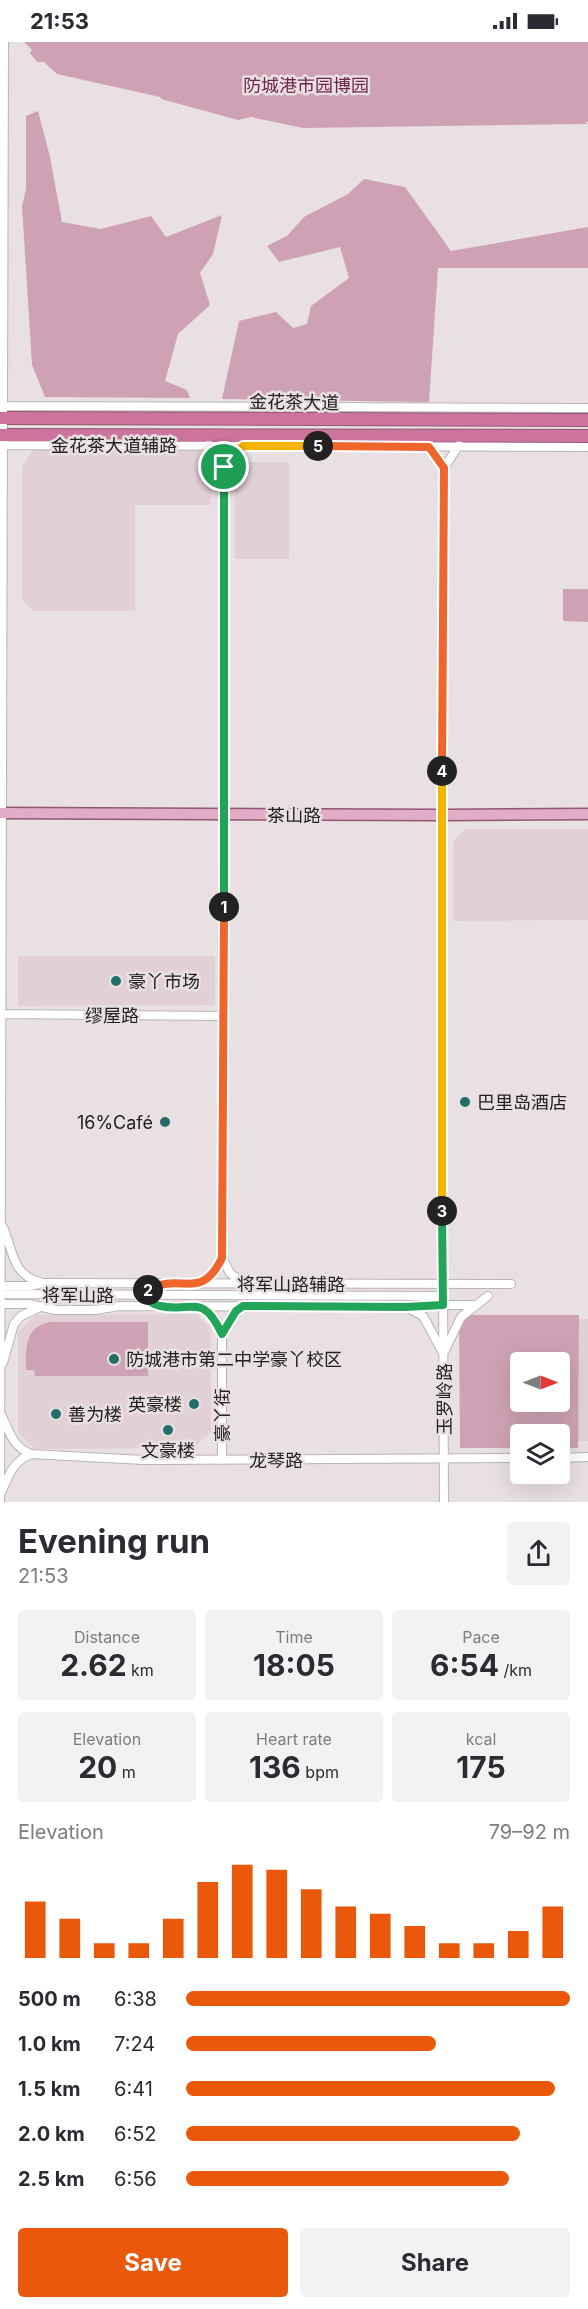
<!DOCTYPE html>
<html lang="en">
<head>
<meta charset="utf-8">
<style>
	:root { --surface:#fff; --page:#f2f2f3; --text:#2b2b33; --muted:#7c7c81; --accent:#ea580c }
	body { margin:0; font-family:Inter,"Noto Sans SC",sans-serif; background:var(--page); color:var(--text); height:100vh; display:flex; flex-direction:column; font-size:22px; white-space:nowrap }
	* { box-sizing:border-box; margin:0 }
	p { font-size:20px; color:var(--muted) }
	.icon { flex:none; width:33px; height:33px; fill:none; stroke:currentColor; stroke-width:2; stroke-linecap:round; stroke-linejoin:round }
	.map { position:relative; height:1460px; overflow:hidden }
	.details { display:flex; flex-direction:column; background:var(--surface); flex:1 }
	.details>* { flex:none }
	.needle { width:39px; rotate:90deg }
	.controls { position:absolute; left:510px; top:1310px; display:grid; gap:12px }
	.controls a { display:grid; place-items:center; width:60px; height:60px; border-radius:6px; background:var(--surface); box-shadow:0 6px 24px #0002; font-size:30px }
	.pin { position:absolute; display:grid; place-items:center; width:51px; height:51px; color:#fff; margin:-26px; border:3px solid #fff; border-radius:50%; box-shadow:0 2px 6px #0007 }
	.km { position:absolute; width:30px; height:30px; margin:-15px; border-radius:50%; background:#222; color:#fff; font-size:16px; line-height:30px; text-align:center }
	.round { display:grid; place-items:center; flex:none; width:63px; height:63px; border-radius:6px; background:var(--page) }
	.summary { display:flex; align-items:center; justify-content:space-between; height:102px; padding:0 18px }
	h1 { font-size:33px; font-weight:700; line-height:45px }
	.figures { display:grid; grid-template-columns:repeat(3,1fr); gap:9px; height:102px; padding:6px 18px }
	.figures div { display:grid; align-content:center; border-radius:6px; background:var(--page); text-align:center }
	.figures b { font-size:30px; font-weight:700 }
	.figures small { font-size:16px; font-weight:400 }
	.figures p { font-size:16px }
	.chart { height:168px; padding:12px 18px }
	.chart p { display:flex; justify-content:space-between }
	.chart svg { width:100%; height:108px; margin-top:6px; stroke:var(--accent); stroke-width:6 }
	.cta { display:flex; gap:12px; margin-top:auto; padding:12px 18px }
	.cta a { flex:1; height:69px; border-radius:6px; background:var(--accent); color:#fff; font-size:24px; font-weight:700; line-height:69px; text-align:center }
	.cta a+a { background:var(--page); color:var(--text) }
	ul { padding:0 18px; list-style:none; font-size:20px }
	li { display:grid; grid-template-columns:96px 72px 1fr; align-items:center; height:45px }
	li i { height:15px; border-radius:8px; background:var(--accent) }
	.status { display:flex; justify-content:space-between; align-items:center; height:42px; padding:0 30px; background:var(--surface); direction:ltr }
	.status svg { height:16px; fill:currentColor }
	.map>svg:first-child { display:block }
</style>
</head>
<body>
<div class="status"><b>21:53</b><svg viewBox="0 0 49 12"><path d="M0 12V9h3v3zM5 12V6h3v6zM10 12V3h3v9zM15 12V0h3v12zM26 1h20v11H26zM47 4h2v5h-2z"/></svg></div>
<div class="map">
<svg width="588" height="1460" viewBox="0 0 588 1460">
	<rect width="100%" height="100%" fill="#e8e0e3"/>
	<!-- built -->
	<path fill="#e1d1d7" d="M33 408H205L211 425V463H135V569H33L22 558V425Z
		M246 420H289V517H235V430Z
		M465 787H588V878L453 879V799Z
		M18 914H215V963L18 964Z
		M196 1272 211 1286V1390L193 1406 35 1407 18 1390V1290L36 1273Z
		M579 1277H588V1399H578Z"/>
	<!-- green -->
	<path fill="#cea2b4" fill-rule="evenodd" d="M24 0H588V80H585L587 82 303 86 251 75 238 78 161 57 160 55 57 32 44 20H37L30 11 32 8Z
		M38 69 50 115 62 180 101 187 151 174 166 195 222 173 213 212 200 231 210 263 178 292 165 339 187 348 190 356 45 355 32 323 22 164 26 147V74Z
		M364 137 405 145 451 209 588 185V226H438L429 360 222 357 239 279 276 270 293 286 307 282 311 264 349 236 340 205 279 220 267 204 287 194 304 175 348 152Z
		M563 547H588V580L563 579Z
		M459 1273H579L578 1406H560V1392H520V1406H460ZM520 1320H560V1359H520Z
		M50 1280H148V1314L142 1324H148V1334H35L34 1328H26C26 1307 24 1285 50 1280Z"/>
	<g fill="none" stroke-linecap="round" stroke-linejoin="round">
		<defs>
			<path id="minor" d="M0 364 588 366
				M429 400V405L444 426 459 403
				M209 402 224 425 230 415 243 404V401
				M0 403 588 405
				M0 972 223 974
				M3 1185C13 1208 12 1233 40 1240
				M222 1216 230 1231 244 1242
				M200 1242 215 1229 222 1216 224 425
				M0 1244H31L43 1241 511 1242
				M0 1252 443 1254
				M0 1262H29L56 1268H95L119 1264 405 1265 420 1263H474
				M200 1265 214 1276 222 1292V1418
				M408 1266 423 1274 443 1311
				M222 1292 236 1269 244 1265
				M445 1308 461 1275 488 1254
				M3 1321 14 1282 21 1274 64 1254
				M31 1412 143 1418 520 1416
				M560 1416 588 1415
				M1 1451C9 1433 12 1420 31 1412 13 1405 10 1391 2 1374
				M0 1460 4 0
				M444 1460 441 773 444 426"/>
			<path id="major" d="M0 771 441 773 588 772"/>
			<path id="highway" d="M0 376 588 378
				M0 393 588 394"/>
		</defs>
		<!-- minor casing -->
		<use href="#minor" stroke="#bab3b6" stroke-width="10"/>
		<!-- major casing -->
		<use href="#major" stroke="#925772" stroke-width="13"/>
		<!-- highway casing -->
		<use href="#highway" stroke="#925772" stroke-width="14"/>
		<!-- minor -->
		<use href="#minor" stroke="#fff" stroke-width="8"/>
		<!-- major -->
		<use href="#major" stroke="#e1acc5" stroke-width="10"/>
		<!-- highway -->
		<use href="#highway" stroke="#cd749e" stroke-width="12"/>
	</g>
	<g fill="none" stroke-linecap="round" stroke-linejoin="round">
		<defs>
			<path id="split-1" d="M224 865V425"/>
			<path id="split-2" d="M148 1248C181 1229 200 1261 222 1216L224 865"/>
			<path id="split-3" d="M148 1248 139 1253C145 1256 153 1263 160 1264 193 1271 202 1250 222 1292L236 1269 243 1264 405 1265 443 1263 442 1169"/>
			<path id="split-4" d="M442 729V1169"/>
			<path id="split-5" d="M318 404 429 405 444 426 442 729"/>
			<path id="split-6" d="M224 425 230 416 243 404H318"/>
		</defs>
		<!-- split-1 casing -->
		<use href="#split-1" stroke="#fff" stroke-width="12"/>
		<!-- split-2 casing -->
		<use href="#split-2" stroke="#fff" stroke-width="12"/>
		<!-- split-3 casing -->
		<use href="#split-3" stroke="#fff" stroke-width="12"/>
		<!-- split-4 casing -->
		<use href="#split-4" stroke="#fff" stroke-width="12"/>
		<!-- split-5 casing -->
		<use href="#split-5" stroke="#fff" stroke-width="12"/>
		<!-- split-6 casing -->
		<use href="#split-6" stroke="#fff" stroke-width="12"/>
		<!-- split-1 -->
		<use href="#split-1" stroke="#22a559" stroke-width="8"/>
		<!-- split-2 -->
		<use href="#split-2" stroke="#f0652b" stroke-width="8"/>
		<!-- split-3 -->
		<use href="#split-3" stroke="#22a559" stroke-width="8"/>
		<!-- split-4 -->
		<use href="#split-4" stroke="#f5b400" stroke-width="8"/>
		<!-- split-5 -->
		<use href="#split-5" stroke="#f0652b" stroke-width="8"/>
		<!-- split-6 -->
		<use href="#split-6" stroke="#f5b400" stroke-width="8"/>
	</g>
	<!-- markers -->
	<g fill="#246d66" stroke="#e8e0e3" stroke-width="2">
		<circle cx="116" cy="939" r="6"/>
		<circle cx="465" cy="1060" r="6"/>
		<circle cx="165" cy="1080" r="6"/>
		<circle cx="114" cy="1317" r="6"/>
		<circle cx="194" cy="1362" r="6"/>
		<circle cx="56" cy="1372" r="6"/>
		<circle cx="168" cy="1388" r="6"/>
	</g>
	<g text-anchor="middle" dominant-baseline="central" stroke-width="5" stroke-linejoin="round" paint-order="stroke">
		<!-- park labels -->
		<g font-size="18" fill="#70264c" stroke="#e8e0e3">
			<text x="306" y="43">防城港市园博园</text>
		</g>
		<!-- street labels -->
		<g font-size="18" fill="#232021" stroke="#e8e0e3">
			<text transform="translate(294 360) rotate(1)">金花茶大道</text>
			<text x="114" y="403">金花茶大道辅路</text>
			<text x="294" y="773">茶山路</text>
			<text x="112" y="973">缪屋路</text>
			<text x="291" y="1242">将军山路辅路</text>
			<text x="78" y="1253">将军山路</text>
			<text transform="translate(444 1357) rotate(-90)">玉罗岭路</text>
			<text transform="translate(222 1373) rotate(-90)">豪丫街</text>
			<text x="276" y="1418">龙琴路</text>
		</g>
		<!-- poi labels -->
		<g font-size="18" fill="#232021" stroke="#e8e0e3" text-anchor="start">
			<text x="128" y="939">豪丫市场</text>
			<text x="477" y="1060">巴里岛酒店</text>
			<text x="153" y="1080" text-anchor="end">16%Café</text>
			<text x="126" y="1317">防城港市第二中学豪丫校区</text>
			<text x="182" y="1362" text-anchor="end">英豪楼</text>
			<text x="68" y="1372">善为楼</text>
			<text x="168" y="1408" text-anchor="middle">文豪楼</text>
		</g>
	</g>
</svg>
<div class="controls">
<a><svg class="needle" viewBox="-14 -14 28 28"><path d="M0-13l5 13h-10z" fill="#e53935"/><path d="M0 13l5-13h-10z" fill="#7c7c81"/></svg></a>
<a><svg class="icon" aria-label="layers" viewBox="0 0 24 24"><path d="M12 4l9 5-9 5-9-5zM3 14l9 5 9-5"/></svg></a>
</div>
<div class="pin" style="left:224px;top:425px;background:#1e9e55"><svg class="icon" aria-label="arrive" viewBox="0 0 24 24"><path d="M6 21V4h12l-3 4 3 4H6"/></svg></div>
<b class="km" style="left:224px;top:865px">1</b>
<b class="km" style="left:148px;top:1248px">2</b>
<b class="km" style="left:442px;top:1169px">3</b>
<b class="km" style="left:442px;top:729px">4</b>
<b class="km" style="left:318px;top:404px">5</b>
</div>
<section class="details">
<div class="summary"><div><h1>Evening run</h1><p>21:53</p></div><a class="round"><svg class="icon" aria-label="share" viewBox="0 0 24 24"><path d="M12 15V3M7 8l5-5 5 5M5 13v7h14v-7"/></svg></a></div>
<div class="figures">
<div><p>Distance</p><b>2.62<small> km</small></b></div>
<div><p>Time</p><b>18:05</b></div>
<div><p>Pace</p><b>6:54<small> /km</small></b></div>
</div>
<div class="figures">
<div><p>Elevation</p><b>20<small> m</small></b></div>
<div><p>Heart rate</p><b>136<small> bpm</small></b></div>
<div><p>kcal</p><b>175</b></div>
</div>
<div class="chart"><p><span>Elevation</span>79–92 m</p>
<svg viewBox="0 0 160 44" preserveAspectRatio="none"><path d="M5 44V21M15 44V28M25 44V38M35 44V38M45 44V28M55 44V13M65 44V6M75 44V8M85 44V16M95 44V23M105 44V26M115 44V31M125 44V38M135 44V38M145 44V33M155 44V23"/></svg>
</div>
<ul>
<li><b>500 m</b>6:38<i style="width:100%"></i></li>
<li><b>1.0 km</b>7:24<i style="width:65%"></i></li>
<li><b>1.5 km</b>6:41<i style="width:96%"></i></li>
<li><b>2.0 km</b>6:52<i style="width:87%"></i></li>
<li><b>2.5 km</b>6:56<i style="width:84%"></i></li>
</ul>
<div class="cta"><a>Save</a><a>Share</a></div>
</section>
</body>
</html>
